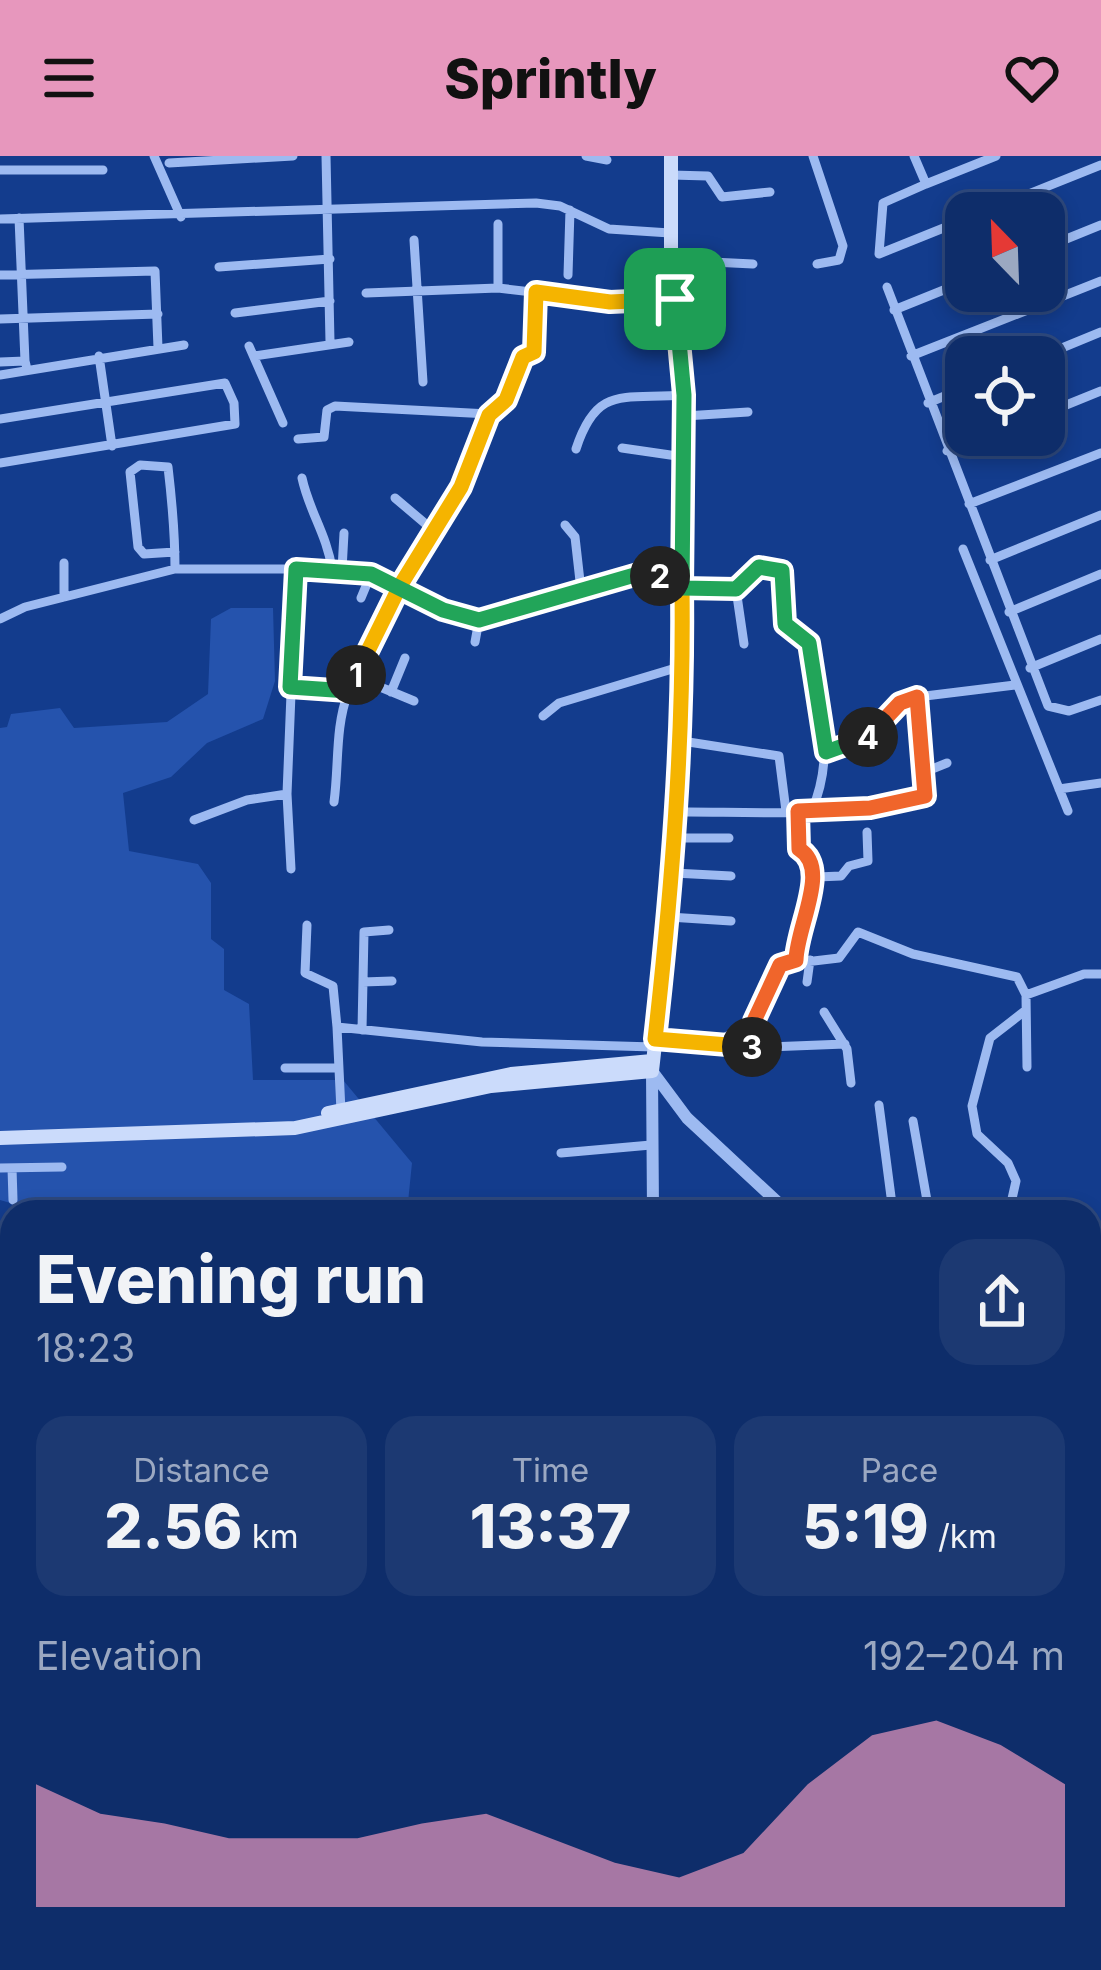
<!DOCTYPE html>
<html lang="en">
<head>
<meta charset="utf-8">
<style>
	:root { --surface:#0e2d6a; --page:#1c3972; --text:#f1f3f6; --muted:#9ba8c1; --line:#2e497e; --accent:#e797bd }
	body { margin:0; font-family:Inter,sans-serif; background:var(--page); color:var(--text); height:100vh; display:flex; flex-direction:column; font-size:45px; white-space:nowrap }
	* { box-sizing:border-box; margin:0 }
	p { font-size:39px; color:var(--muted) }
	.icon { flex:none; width:66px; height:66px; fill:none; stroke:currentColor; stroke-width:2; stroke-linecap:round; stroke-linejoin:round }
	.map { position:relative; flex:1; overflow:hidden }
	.drawer { position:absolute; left:0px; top:1044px; width:1101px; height:771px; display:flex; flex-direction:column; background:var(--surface); border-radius:36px 36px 0 0; box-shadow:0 6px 18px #0003,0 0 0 3px var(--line) }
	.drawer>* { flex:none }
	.needle { width:78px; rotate:337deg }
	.buttons { position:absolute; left:945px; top:36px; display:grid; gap:24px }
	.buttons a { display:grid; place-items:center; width:120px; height:120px; border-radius:24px; background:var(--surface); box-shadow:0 6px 18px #0003,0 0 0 3px var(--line); font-size:60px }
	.pin { position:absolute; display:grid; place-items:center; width:102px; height:102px; color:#fff; margin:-51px; border-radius:24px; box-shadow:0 6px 18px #0006 }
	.km { position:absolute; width:60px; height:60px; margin:-30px; border-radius:50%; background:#222; color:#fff; font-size:33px; line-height:60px; text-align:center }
	.round { display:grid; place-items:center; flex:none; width:126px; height:126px; border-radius:36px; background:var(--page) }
	.overview { display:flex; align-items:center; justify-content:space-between; height:204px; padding:0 36px }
	h1 { font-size:66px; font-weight:800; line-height:90px }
	.metrics { display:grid; grid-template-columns:repeat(3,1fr); gap:18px; height:204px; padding:12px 36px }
	.metrics div { display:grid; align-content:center; border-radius:30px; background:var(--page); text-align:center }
	.metrics b { font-size:60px; font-weight:800 }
	.metrics small { font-size:33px; font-weight:400 }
	.metrics p { font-size:33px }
	.chart { height:336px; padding:24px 36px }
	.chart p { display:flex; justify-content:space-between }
	.chart svg { width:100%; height:216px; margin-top:12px; fill:var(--accent); opacity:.7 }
	header { display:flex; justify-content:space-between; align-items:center; height:156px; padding:0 36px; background:var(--accent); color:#111; font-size:54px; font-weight:800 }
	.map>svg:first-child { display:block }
</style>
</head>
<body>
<header><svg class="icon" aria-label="menu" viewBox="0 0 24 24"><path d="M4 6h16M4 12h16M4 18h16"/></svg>Sprintly<svg class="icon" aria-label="heart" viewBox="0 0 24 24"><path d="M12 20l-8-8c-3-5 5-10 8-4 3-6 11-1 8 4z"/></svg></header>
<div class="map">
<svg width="1101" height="1814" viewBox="0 0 1101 1814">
	<rect width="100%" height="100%" fill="#133c8d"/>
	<!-- green -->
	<path fill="#2553ad" d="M231 452H273L275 525 263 563 207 587 171 621 123 637 129 695 198 708 211 727V783L224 793V834L249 848 253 924H343L412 1007 407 1056H42L0 1044V572L7 571 11 558 60 552 74 572 167 566 208 538 211 463Z"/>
	<!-- water -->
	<path fill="#2b4986" stroke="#8fb3f4" stroke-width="3" d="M1101 1478V1814H1054L1056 1803H1089V1489Z"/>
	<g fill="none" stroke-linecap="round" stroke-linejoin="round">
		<!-- minor -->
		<path stroke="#9dbaf1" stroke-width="9" d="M154 0 181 61
			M326 0 330 186
			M586 0 607 4
			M813 0 843 90 839 104 817 108
			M914 0 926 28 883 47 879 98 966 63
			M169 7 293 0
			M0 14H103
			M671 19 708 20 722 41 770 36
			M926 28 996 0
			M981 57 1101 9
			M19 62 25 205
			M0 63 536 47 560 50 609 73 670 77
			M498 68V132
			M414 84 423 226
			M1044 92 1101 69
			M671 104 753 108
			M219 111 330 103
			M0 119 155 115 158 192
			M568 119 570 54
			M887 131 1048 550 1069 555 1101 544
			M366 137 498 132 610 145 675 143
			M894 154 966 125
			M235 157 330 145
			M0 163 158 158
			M249 190 283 267
			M99 200 112 290
			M254 200 349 186
			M911 200 1101 125
			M1040 201 1101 176
			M0 206 25 205 26 209
			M0 219 184 189
			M928 247 966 231
			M489 258 507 244 523 201 534 196 536 136
			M1044 258 1101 235
			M685 260 748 256
			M0 263 225 227 234 247 235 268 0 307
			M298 283 324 281 327 254 335 250 489 258C466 359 384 440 348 537 335 571 339 610 334 646
			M622 292 684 301
			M576 293C597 228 624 244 684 239
			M947 295 989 279
			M302 322C309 355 327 379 332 413
			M395 342 434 375
			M969 348 1101 297
			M565 369 575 381 581 434
			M963 393 1068 655
			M175 396 144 398 138 391 130 316 140 309 168 311C172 345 175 379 175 413
			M990 404 1101 359
			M64 407V441
			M342 414 344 377
			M736 433 744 488
			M361 442 371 418
			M1009 456 1101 418
			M0 463 25 451 175 413H332L371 418 443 454 479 464 638 418 660 420 682 432 736 433 759 411 782 415 785 468 809 487C820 545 836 599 812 654
			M475 486 479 464
			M1030 512 1101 483
			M356 521 414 545
			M290 531 348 535
			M391 536 405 502
			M543 560 559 547 679 511
			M682 585 779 600 786 655
			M827 596 859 588 900 547 917 541 1015 529
			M922 617 947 607
			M1059 633 1101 627
			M287 638 291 713
			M680 656C728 655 891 664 925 640L917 541
			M194 664 247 644 287 638 296 413
			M678 682H729
			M674 717 731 720
			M817 721 841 720 849 710 868 705 867 676
			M669 761 731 765
			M307 769 305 817 333 830 337 871
			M796 804C797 769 831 712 799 693L798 655
			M363 826 392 825
			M807 826 810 804
			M1026 839 1084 818H1101
			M824 856 847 893 851 927
			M362 874 364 776 389 774
			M655 883 744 892 845 888
			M717 886 754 865
			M765 889 754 865 780 809 839 802 858 776 913 798 1017 821 1026 839 1027 911
			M285 912H338
			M879 949 893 1056
			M341 955 337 871 482 886 654 891
			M913 965 929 1056
			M561 997 651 989
			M0 1012 62 1011
			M12 1012 13 1044
			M894 1053 928 1045
			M1009 1056 1016 1025 1008 1007 977 978 972 950 990 882 1026 854
			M1089 1090 1097 1080
			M0 1468 12 1491
			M0 1594 12 1615
			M0 1665 12 1659
			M0 1756 12 1751
			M104 1803 107 1814
			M437 1803V1814
			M517 1803 518 1814
			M723 1803 728 1814
			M784 1803 785 1814"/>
		<!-- tertiary -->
		<path stroke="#9dbaf1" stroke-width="12" d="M652 915 687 962 788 1056
			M652 916 653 1056
			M1089 1294 1101 1303
			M378 1814 426 1803"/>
		<!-- secondary -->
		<path stroke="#cbdbfb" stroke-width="14" d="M328 957 511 918 652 905
			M0 982 295 972 491 930 652 915 678 682 682 585 684 239 671 104V0"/>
	</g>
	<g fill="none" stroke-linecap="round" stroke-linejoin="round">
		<defs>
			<path id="split-1" d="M356 519 400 430 461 331 489 259 506 244 523 201 534 196 536 136 610 146 675 143"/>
			<path id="split-2" d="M356 519 348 535 290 531 296 413 371 418 443 454 479 464 638 418 660 420"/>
			<path id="split-3" d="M660 420 682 432C684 584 672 732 655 883L752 891"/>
			<path id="split-4" d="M752 891 765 890 754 865 780 809 796 804C797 769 831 712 799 693L798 655 870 652 925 640 917 541 900 547 868 581"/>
			<path id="split-5" d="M675 143 684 239 682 432 736 433 759 411 782 415 785 468 809 487 826 596 868 581"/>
		</defs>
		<!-- split-1 casing -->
		<use href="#split-1" stroke="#fff" stroke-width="24"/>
		<!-- split-2 casing -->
		<use href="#split-2" stroke="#fff" stroke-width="24"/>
		<!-- split-3 casing -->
		<use href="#split-3" stroke="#fff" stroke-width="24"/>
		<!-- split-4 casing -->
		<use href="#split-4" stroke="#fff" stroke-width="24"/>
		<!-- split-5 casing -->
		<use href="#split-5" stroke="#fff" stroke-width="24"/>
		<!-- split-1 -->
		<use href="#split-1" stroke="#f5b400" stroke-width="15"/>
		<!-- split-2 -->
		<use href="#split-2" stroke="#22a559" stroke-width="15"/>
		<!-- split-3 -->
		<use href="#split-3" stroke="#f5b400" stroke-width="15"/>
		<!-- split-4 -->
		<use href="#split-4" stroke="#f0652b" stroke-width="15"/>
		<!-- split-5 -->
		<use href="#split-5" stroke="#22a559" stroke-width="15"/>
	</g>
</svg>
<div class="buttons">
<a><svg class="needle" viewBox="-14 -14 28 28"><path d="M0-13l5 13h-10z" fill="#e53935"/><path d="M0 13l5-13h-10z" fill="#9ba8c1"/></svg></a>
<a><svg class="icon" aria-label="locate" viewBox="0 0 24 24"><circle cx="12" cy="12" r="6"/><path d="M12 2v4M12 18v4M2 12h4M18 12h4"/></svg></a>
</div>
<div class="pin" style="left:675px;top:143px;background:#1e9e55"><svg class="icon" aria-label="arrive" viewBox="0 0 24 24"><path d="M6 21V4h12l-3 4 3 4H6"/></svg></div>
<b class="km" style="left:356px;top:519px">1</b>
<b class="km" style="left:660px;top:420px">2</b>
<b class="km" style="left:752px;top:891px">3</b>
<b class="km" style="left:868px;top:581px">4</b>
<section class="drawer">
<div class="overview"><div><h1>Evening run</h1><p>18:23</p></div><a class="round"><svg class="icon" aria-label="share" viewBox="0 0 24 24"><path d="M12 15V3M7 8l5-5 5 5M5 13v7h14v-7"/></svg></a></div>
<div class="metrics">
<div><p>Distance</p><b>2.56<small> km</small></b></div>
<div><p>Time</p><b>13:37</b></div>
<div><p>Pace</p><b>5:19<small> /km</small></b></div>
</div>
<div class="chart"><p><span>Elevation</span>192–204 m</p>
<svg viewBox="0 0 160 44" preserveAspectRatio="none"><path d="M0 44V19L10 25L20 27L30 30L40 30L50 30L60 27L70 25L80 30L90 35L100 38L110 33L120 19L130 9L140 6L150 11L160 19V44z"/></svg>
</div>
</section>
</div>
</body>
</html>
